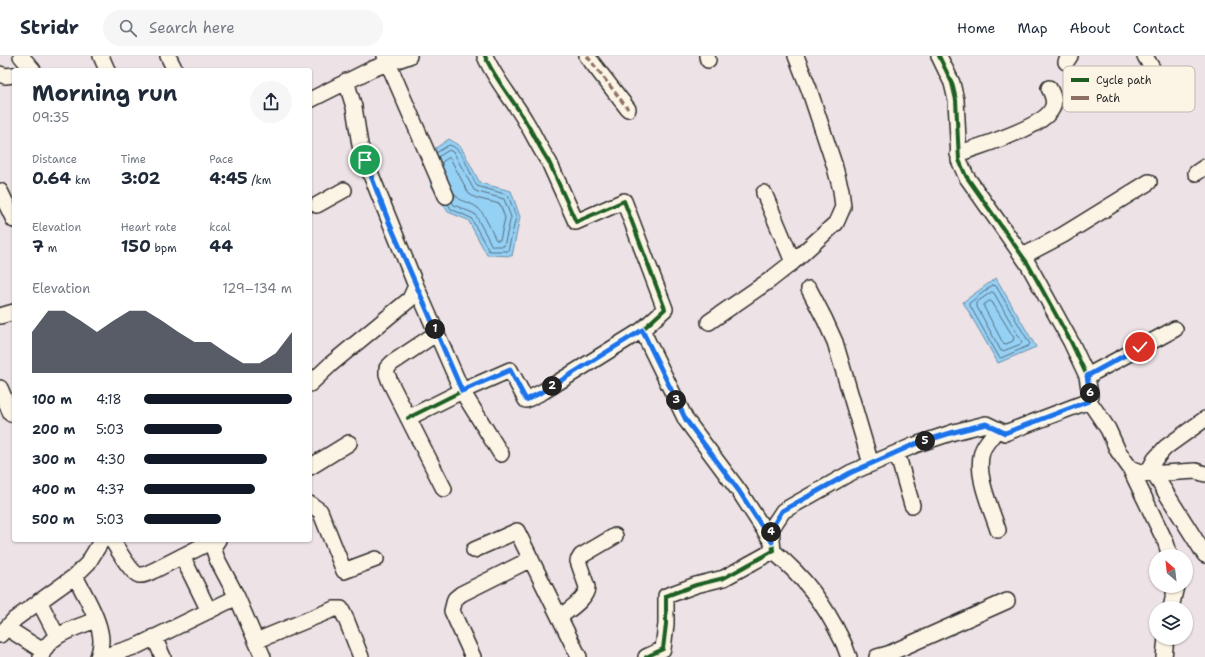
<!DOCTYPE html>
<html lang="en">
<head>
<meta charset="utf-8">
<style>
	:root { --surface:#fff; --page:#f6f6f7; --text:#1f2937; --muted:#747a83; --line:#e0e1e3; --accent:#111827 }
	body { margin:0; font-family:"Shantell Sans",sans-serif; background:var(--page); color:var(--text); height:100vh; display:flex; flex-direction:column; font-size:15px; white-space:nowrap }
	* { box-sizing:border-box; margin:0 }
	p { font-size:13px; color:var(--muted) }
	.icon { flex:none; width:22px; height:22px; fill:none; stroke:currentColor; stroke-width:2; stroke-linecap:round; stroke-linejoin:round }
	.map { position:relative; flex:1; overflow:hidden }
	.sheet { position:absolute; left:12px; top:12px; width:300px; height:474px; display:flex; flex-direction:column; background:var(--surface); border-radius:4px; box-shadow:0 1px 3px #0004 }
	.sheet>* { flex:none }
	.needle { width:26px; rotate:332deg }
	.tools { position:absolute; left:1149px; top:493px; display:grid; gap:8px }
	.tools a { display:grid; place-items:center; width:44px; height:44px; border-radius:50%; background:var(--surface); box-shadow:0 1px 3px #0004; font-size:20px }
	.pin { position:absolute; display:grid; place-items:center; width:34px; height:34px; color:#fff; margin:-17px; border:2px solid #fff; border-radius:50%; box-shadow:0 1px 4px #0007 }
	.km { position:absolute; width:20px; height:20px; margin:-10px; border-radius:50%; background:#222; color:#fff; font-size:11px; line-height:20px; text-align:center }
	.round { display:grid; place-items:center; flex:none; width:42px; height:42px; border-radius:21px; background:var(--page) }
	.head { display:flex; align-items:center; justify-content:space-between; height:68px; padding:0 20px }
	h1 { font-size:22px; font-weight:700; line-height:30px }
	.metrics { display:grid; grid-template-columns:repeat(3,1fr); gap:6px; height:68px; padding:4px 20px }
	.metrics div { display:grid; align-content:center }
	.metrics b { font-size:17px; font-weight:700 }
	.metrics small { font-size:11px; font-weight:400 }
	.metrics p { font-size:11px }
	.chart { height:112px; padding:8px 20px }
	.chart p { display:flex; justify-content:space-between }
	.chart svg { width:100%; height:72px; margin-top:4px; fill:var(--accent); opacity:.7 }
	ul { padding:0 20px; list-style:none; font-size:13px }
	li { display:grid; grid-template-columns:64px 48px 1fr; align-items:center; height:30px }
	li i { height:10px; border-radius:5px; background:var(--accent) }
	header { display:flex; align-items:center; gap:24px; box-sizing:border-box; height:56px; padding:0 20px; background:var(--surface); border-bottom:1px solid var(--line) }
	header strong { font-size:19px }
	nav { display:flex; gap:22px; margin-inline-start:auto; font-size:14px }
	.search { width:280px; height:36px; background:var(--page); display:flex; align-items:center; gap:10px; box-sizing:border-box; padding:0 14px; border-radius:22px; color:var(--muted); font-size:15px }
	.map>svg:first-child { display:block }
</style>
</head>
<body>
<header>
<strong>Stridr</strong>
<div class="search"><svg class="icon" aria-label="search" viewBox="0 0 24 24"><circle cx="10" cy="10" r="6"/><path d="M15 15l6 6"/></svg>Search here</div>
<nav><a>Home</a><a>Map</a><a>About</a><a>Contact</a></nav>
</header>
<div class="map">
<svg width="1205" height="601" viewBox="0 0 1205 601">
	<rect width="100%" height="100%" fill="#ede2e6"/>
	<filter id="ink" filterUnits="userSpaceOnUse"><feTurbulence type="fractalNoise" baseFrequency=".025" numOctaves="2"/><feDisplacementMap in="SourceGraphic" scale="8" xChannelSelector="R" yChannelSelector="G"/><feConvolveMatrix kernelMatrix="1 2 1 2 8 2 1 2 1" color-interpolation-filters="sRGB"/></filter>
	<g filter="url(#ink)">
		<!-- water -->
		<path fill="#95d0f5" stroke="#6b8ea4" d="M449 83 461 91 480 127 511 135 520 161 512 200 487 199 468 164 448 156 431 129 424 100Z
			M996 222 1036 291 998 307 963 246Z"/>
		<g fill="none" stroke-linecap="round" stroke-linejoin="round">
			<!-- shore -->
			<path stroke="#556d7c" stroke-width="1" d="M436 97 449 89C464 92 469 118 477 130L508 139 516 161 508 195H489L471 162 451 153 448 148
				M438 101 449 94 454 97 474 134 478 136 504 143 511 161 504 190H492L475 158 454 149 452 146
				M442 109V106L448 102H450L469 138 476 142 500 148 505 162 500 184H496C491 175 485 158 478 152 469 145 461 148 454 137
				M993 229 996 230 1030 288 1028 290 1001 302 999 301 969 248Z
				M992 236 994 237 1022 286 1021 288 1003 295H1001L976 249V247Z
				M990 245 992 246 1014 282 1013 285 1006 288 1003 287 984 251V249Z"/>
			<defs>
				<path id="minor" d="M21 0 33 14
					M101 0 107 14
					M168 0 175 14
					M385 0 446 140
					M587 0 628 53
					M707 0 708 4
					M1145 0 1159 24
					M1066 6 1070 0
					M0 18 5 20 14 19
					M310 44 372 13 409 0
					M958 98C978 90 1048 71 1053 50 1055 43 1052 38 1049 32
					M1196 117 1205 111
					M0 135 14 164
					M764 137 793 206
					M317 149 344 134
					M1023 200 1063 179 1149 126
					M416 230 462 335 501 398
					M809 233 825 264 835 286 871 408
					M0 260 14 256
					M709 266 770 224 793 206 836 167 843 151 841 134 834 108 809 33 796 0
					M642 274 686 364 739 435 772 486
					M437 277 392 307 387 312V318L390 326 444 433
					M1087 320 1175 273
					M310 328 331 308 410 243 416 230 365 104 360 89 354 51 346 25
					M0 332 11 358
					M1089 345 1108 373 1118 395 1130 412 1147 418 1196 415 1205 418
					M408 362 462 335 510 314 526 344 544 335 642 274 665 253 624 145 576 166 549 106C540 93 534 79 526 66 513 43 495 24 485 0
					M997 373C993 380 984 388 982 396 975 419 991 452 998 474
					M897 397 912 449
					M310 411 349 387
					M1130 412 1166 487 1170 500
					M1147 418 1155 403 1166 391 1205 363
					M1154 418 1205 499
					M310 448 320 455 344 515 376 503
					M112 484C117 492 131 517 139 519 144 520 150 516 155 514L214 484
					M218 484 213 491 217 503 237 541 263 601
					M474 494 517 475 579 601
					M773 495C805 522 824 547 842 584 845 589 846 595 849 601
					M182 500 209 555
					M75 520C83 536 97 559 100 576 102 585 101 593 98 601
					M39 545 57 580
					M1171 552 1176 530
					M560 561C568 554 587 543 587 531L578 505 581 500 615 480
					M7 572 43 595
					M0 579 15 563 75 520 88 507 102 484
					M154 581 163 601
					M256 585 334 553H341L346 563 361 601
					M41 601C48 578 76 572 96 564
					M102 601 137 590 237 541
					M473 601 452 555 455 543 461 538 531 503
					M646 601 663 593 666 568V540L696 529 724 522 773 495 771 473 783 455 850 417 915 389 954 376 986 368 1005 377 1089 345 1090 339 1087 320 1071 286 1028 208 966 120 959 104 956 44 952 27 939 0
					M877 601 888 598 1007 545
					M1164 601 1166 582"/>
			</defs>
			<!-- minor casing -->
			<use href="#minor" stroke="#2b2b2b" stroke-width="18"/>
			<!-- minor -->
			<use href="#minor" stroke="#fcf5e5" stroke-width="15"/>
			<!-- quiet -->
			<path stroke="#8d6e63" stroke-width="3" stroke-dasharray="6 3" stroke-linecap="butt" d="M587 0 628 53"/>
			<defs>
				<path id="cycleway" d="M408 362 462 335 510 314 526 344 544 335 642 274 665 253 624 145 576 166 549 106C540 93 534 79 526 66 513 43 495 24 485 0
					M646 601 663 593 666 568V540L696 529 724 522 773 495 771 473 783 455 850 417 915 389 954 376 986 368 1005 377 1089 345 1090 339 1087 320 1071 286 1028 208 966 120 959 104 956 44 952 27 939 0"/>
			</defs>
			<!-- cycleway casing -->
			<use href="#cycleway" stroke="#fcf5e5" stroke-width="6"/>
			<!-- cycleway -->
			<use href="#cycleway" stroke="#1b5e20" stroke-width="4"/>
		</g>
	</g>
	<g fill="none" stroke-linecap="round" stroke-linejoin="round" filter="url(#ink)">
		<defs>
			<path id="route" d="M365 104 388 164 462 335 510 314 526 344 544 335 642 274 686 364 739 435 772 486 771 473 782 455 850 417 915 388 954 376 986 368 1005 377 1089 345 1090 339 1087 320 1140 291"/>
		</defs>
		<!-- route casing -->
		<use href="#route" stroke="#fff" stroke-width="8"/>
		<!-- route -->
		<use href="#route" stroke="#1a73e8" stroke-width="5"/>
	</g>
	<!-- legend -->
	<rect x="1063" y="10" width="132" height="46" rx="6" fill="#fcf5e5" stroke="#bdb8ad" stroke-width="1"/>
	<rect x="1071" y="22" width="18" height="4" fill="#1b5e20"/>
	<rect x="1071" y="40" width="18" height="4" fill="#8d6e63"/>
	<g font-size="11" fill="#2b2b2b">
		<text x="1096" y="28">Cycle path</text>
		<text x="1096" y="46">Path</text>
	</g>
</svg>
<div class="tools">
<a><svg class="needle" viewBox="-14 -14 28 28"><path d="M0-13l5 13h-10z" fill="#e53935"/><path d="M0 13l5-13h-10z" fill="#747a83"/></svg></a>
<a><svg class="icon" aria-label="layers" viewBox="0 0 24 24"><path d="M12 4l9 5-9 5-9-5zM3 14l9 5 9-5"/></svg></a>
</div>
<div class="pin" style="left:365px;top:104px;background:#1e9e55"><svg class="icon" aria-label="arrive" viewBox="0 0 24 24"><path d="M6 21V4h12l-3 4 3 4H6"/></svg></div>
<div class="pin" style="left:1140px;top:291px;background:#d93025"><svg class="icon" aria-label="check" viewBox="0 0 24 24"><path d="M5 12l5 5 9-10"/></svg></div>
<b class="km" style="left:435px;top:273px">1</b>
<b class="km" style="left:552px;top:330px">2</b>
<b class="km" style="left:676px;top:344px">3</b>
<b class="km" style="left:771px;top:476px">4</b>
<b class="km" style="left:925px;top:385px">5</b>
<b class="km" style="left:1090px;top:337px">6</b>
<section class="sheet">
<div class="head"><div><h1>Morning run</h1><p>09:35</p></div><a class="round"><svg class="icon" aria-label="share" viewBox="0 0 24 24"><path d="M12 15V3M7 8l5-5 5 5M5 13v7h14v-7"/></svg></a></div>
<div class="metrics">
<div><p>Distance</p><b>0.64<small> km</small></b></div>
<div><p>Time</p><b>3:02</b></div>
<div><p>Pace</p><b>4:45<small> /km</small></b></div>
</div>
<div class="metrics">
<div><p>Elevation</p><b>7<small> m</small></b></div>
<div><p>Heart rate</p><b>150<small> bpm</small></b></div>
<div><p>kcal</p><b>44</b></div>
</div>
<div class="chart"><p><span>Elevation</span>129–134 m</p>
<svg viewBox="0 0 160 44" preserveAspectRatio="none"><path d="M0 44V19L10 6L20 6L30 12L40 19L50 12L60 6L70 6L80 12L90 19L100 25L110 25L120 32L130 38L140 38L150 32L160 19V44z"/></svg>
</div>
<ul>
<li><b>100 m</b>4:18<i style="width:100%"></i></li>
<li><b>200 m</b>5:03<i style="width:53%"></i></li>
<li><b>300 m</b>4:30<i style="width:83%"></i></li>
<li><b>400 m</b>4:37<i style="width:75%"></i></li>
<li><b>500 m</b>5:03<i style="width:52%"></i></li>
</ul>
</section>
</div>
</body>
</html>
